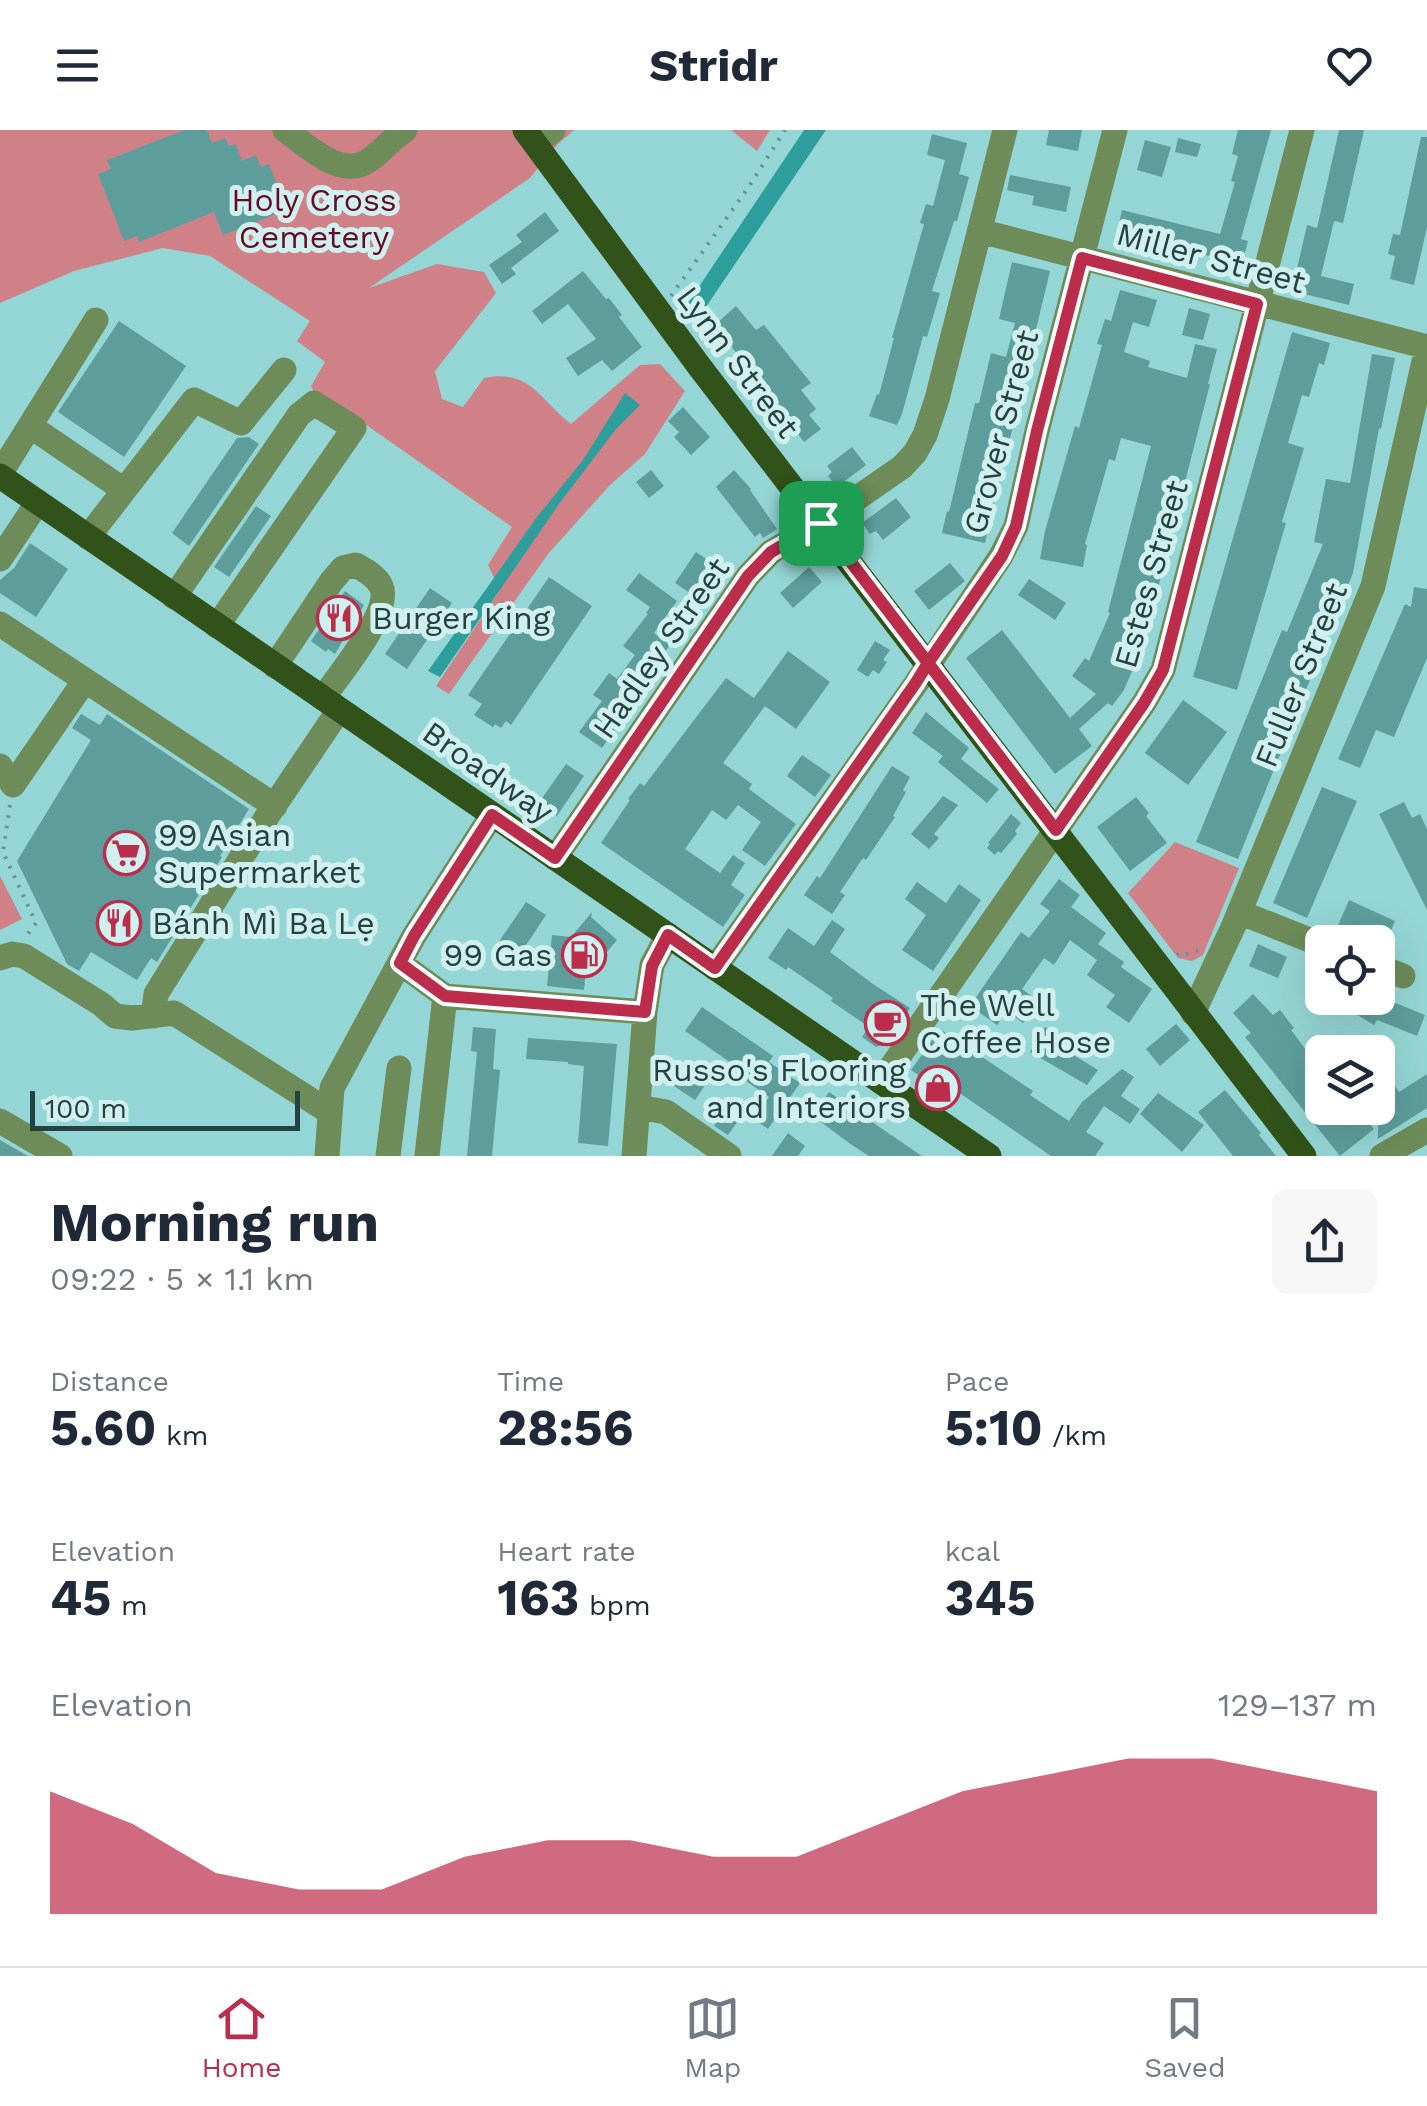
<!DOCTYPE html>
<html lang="en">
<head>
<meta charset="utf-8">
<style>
	:root { --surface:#fff; --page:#f6f6f7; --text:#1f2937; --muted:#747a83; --line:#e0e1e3; --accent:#bc2c4b }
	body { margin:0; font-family:"Work Sans",sans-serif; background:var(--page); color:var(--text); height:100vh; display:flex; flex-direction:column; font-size:38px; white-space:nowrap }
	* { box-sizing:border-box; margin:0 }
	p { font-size:32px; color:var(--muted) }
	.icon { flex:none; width:55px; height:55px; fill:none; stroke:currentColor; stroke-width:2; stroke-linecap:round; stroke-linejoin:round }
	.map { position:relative; height:1026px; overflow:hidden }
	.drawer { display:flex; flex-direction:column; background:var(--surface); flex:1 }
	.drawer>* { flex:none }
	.buttons { position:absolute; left:1305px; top:795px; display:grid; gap:20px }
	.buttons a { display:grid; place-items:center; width:90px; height:90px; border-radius:15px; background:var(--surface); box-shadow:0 10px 40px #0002; font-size:50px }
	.scale { position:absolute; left:30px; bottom:25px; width:270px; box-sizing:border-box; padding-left:10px; border:5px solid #254140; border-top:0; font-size:28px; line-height:35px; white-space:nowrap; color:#254140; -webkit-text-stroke:8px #d0f0ef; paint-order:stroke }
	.pin { position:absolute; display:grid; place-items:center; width:85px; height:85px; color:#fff; margin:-42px; border-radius:20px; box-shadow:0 5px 15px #0006 }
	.round { display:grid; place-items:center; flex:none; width:105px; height:105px; border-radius:15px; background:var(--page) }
	.headline { display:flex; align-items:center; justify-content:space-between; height:170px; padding:0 50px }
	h1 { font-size:55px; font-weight:700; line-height:75px }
	.figures { display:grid; grid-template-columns:repeat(3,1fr); gap:15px; height:170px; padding:10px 50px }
	.figures div { display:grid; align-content:center }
	.figures b { font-size:50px; font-weight:700 }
	.figures small { font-size:28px; font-weight:400 }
	.figures p { font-size:28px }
	.chart { height:280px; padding:20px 50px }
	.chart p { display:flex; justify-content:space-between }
	.chart svg { width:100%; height:180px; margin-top:10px; fill:var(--accent); opacity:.7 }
	header { display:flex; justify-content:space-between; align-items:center; height:130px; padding:0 50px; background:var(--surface); font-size:45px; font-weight:700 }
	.tab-bar { display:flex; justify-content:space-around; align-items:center; height:140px; border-top:2px solid var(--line); background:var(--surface); font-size:28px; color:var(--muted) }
	.tab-bar a { display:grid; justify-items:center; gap:5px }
	.tab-bar .active { color:var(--accent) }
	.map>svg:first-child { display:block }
</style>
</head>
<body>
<header><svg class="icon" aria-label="menu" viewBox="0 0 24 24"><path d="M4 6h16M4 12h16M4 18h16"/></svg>Stridr<svg class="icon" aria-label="heart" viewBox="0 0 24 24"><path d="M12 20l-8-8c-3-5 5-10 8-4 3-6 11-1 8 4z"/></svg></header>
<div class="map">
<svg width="1427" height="1026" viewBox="0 0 1427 1026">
	<rect width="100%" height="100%" fill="#94d6d5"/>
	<!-- green -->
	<path fill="#d08188" d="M0 0H574L558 14 530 48 369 158 437 134 484 142 496 163 435 241 442 269 463 277 484 248C531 239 539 269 571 294L640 235 660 234 685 261 645 324 610 355 548 424 449 564 436 556 500 460 488 435 512 397 355 287 315 264 311 256 325 232 297 211 310 191 210 126 163 118 74 141 0 173Z
		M731 0H770L757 21Z
		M1175 712 1239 738 1203 825 1192 831 1178 828 1128 763Z
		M0 746 22 789 0 800Z"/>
	<!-- water -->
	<path fill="#2d9e9c" d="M804 0H826L695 193 684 179Z
		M625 263 640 275 616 299 559 374 440 547 428 541 537 387 583 330Z"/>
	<!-- building -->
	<path fill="#5d9e9c" d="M185 0H207L212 13 225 8 229 16 236 14 242 31 256 25 261 37 269 34 284 72 276 75 279 83 223 105 214 82 139 112 137 106 124 111 98 44 111 39 107 30Z
		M1049 0H1082L1078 21 1046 15Z
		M1238 0H1271L1241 109 1248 111 1242 134 1152 112 1153 107 1118 98 1122 80 1220 104 1235 52 1231 51 1238 26 1232 24Z
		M1339 0H1364L1343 93 1334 91 1321 146 1354 154 1349 175 1292 161 1307 95 1317 98Z
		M932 4 967 13 959 44 969 47 957 91H954L932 161 940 163 927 207 923 206 902 284 897 295 869 286 877 264 879 265 894 208H892L924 94 920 93 926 74 933 76 945 30 927 25Z
		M1421 7H1427V97L1414 155 1390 149 1395 126 1388 124 1393 104 1400 105Z
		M1178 8 1201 14 1197 27 1175 22Z
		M1145 10 1171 17 1162 47 1137 40Z
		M1010 45 1071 57 1066 82 1032 75 1034 66 1007 60Z
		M545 82 559 101 511 138 516 144 502 154 489 135 522 112 516 105Z
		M1012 132 1050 141 985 413 942 403 947 381 949 382 975 273H979L991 223 1006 227 1015 193 999 189Z
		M583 141 606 169 609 168 622 185 619 187 642 217 612 241 602 230 578 246 566 228 596 209 568 174 542 194 532 181Z
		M1120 160 1157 170 1149 197 1133 192 1124 222 1150 231 1148 237 1187 248 1195 214 1217 219 1208 254H1210L1143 517 1137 531 1127 528 1135 534 1124 560 1112 576 1108 573 1079 599 1092 616 1055 644 966 528 1002 500 1070 588 1096 564 1072 546 1085 528 1089 531 1110 483 1108 482 1151 316 1121 308 1115 331 1109 329 1085 414 1087 415 1083 437 1040 429 1045 401 1075 296 1079 298 1102 215 1097 214 1105 189 1111 191Z
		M736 176 756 200 764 195 811 253 801 260 816 279 809 285 821 299 804 312 715 195Z
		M1189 178 1210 184 1203 210 1182 205Z
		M119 191 186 236 124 327 58 282Z
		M1292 202 1330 213 1324 235 1319 233 1309 267 1302 265 1288 313 1304 318 1282 392 1286 393 1237 560 1193 547Z
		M1372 224 1395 228 1381 299 1379 298 1353 443 1238 729 1196 712 1282 500 1287 502 1323 414 1314 412 1326 349 1350 353Z
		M683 277 710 307 691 325 674 307 679 302 668 291Z
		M249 307 259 314 189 416 172 403 237 308Z
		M852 317 866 335 837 357 828 346 832 342 827 336Z
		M651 340 664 356 649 368 636 352Z
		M734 340 751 359 750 360 777 399 763 408 760 403 755 407 716 357Z
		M896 368 911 387 883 410 876 401 870 404 862 393Z
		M256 376 271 386 229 447 214 437Z
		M30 413 68 439 36 487 0 463V450L14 438Z
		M696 422 718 437 697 468 675 453Z
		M950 433 965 451 929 480 914 461Z
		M809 437 822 452 793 478 780 463Z
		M639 443 677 471 654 503 670 515 613 594 617 597 602 618 579 602 602 571 593 565 609 543 617 549 635 525 623 516 648 484 646 483 650 477 626 460Z
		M549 447 592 476 511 595 506 591 501 598 495 594 493 597 474 585 482 574 468 565Z
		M1029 449 1066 473 1055 490 1018 465Z
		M1414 457 1427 459V528L1394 607 1376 600 1360 638 1338 629 1405 474 1411 477Z
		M430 458 452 473 407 539 385 524Z
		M345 461 364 475 335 524 328 519 326 522 311 511Z
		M875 511 890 520 883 530 887 532 879 544 873 540 868 547 857 540Z
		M788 521 830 552 796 599 765 576 723 633 752 654 749 659 796 694 765 736 742 720 761 692 738 675 726 690 712 680 685 719 720 743 733 725 745 733 731 755 745 765 723 797 601 713 630 670 628 669 640 653 644 656 726 548 754 568Z
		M1183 570 1227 602 1188 655 1145 623Z
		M926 582 969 618 961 629 999 659 987 673 938 632 943 626 912 603Z
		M81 584 100 595 107 584 249 679 220 726 222 727 157 832 151 828 137 850 91 822 79 841 67 834 17 731 91 610 72 598Z
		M802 625 831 645 815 667 787 646Z
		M566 634 584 646 557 686 538 674Z
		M892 636 910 647 903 660 906 662 893 686 895 687 866 730 863 728 840 762 845 765 832 784 804 765 817 746 820 748Z
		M1322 657 1357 671 1307 788 1273 773Z
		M943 666 958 675 934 704 939 708 929 719 911 704Z
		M1136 667 1149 683 1146 686 1167 713 1130 741 1097 697Z
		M1404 672 1412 688 1420 684 1427 699V780L1379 684Z
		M1011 684 1021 693 1015 701 1017 704 1001 723 998 721 995 725 987 718 990 714 988 713Z
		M1059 749 1080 765 1071 777 1106 803 1098 814 1124 832 1121 837 1152 859 1129 893 1106 877 1115 865 1087 845 1097 830 1070 810 1054 835 1044 828 1022 859 1040 872 1023 893 1007 881 997 895 970 876 1021 802 1029 808 1050 781 1040 774Z
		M917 752 946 773 959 754 981 770 933 841 902 820 926 785 905 769Z
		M1349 770 1395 791 1386 812H1352L1334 805Z
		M526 772 546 785 518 827 498 813Z
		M592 782 591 787 617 810 606 823 589 809 584 860 547 856 552 805 571 807Z
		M832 790 845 799 830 822 873 854 910 878 888 913 876 917 862 907 869 897 831 871 833 868 788 837 786 840 768 828 788 798 814 816Z
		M1258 814 1287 827 1278 848 1249 836Z
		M1253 864 1273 885 1280 880 1294 898 1291 900 1310 925 1307 928 1322 947V978H1346L1354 987 1360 982 1374 999 1340 1026 1245 907 1251 903 1233 883Z
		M1321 868H1383L1425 885 1417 906 1377 890 1374 895 1349 880 1347 884Z
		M702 877 773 926 769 932 800 953 768 999 754 989 769 967 733 942 737 937 685 901Z
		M1176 894 1190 910 1160 936 1146 919Z
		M473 897 496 899 493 939 500 940 492 1026H467L477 922 471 921Z
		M1045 897 1077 917 1072 924 1098 940 1087 955 1030 922Z
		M940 899 1033 961 1030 965 1069 991 1082 972 1122 939 1134 947 1121 966 1140 979 1130 994 1104 976 1086 1002 1104 1013 1095 1026H1051L948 955 943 962 911 940Z
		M528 908 617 914 608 1016 578 1013 584 936 568 934V932L526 929Z
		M679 936 706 954 695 970 668 952Z
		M1427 944V978L1378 1009V963L1393 953 1399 962Z
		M1225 960 1261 1003 1259 1005 1276 1026H1233L1213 1001 1198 982Z
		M829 962 891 1005 922 1026H869L849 1013 813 986Z
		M1158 963 1204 995 1182 1022 1140 984Z
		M724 981 738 991 728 1005 714 996Z
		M788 1003 805 1016 798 1026H772Z
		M0 1010 28 1026H0Z"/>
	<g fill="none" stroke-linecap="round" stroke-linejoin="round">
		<!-- path -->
		<path stroke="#649594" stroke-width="4" stroke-dasharray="2.5 8" stroke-linecap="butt" d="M671 166 748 58 785 0
			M10 675 3 722 36 793 28 804
			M1177 825 1180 822 1186 824 1200 820"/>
		<!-- minor -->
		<path stroke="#6d8c59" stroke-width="25" d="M285 0C308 16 340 49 368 31 381 22 392 9 405 0
			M536 14 553 0
			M980 101 1427 217
			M30 296 124 360
			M0 344 96 190
			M88 407 194 270 241 293 284 240
			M0 429 38 372
			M174 467 299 285 314 273 354 298 217 496
			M0 494 275 676
			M275 536 331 452 343 438 356 435C365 440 376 446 381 456 393 481 338 546 323 568
			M0 636 13 655 85 550
			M555 728 748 446 771 422 821 393 902 337 915 323 925 305 937 269 1005 0
			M1239 782 1322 815
			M0 828 12 824 24 826 101 874 115 886 132 888 174 883 328 981
			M400 833 445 866
			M1378 836 1403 846
			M715 838 915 555 1001 426 1016 396 1037 301 1115 0
			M1193 883 1234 795 1373 456 1427 218
			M153 886 156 864 268 685 339 580
			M881 952 1144 573 1163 540 1302 0
			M638 977 666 982 729 1026
			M0 991 60 1026
			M327 1026 332 958 414 806 492 685
			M388 1026 399 938
			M427 1026 445 866 645 882
			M634 1026 645 882 652 835 668 805
			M1382 1026 1427 1000"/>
		<!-- major -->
		<path stroke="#315218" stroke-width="25" d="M525 0 699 236 1304 1026
			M0 346 989 1026"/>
	</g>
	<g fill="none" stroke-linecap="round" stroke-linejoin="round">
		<defs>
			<path id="route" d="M821 393 771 422 748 446 555 728 492 685 414 806 400 833 445 866 645 882 652 836 668 805 715 838 915 554 928 533 1056 700 1144 573 1163 540 1257 174 1082 128 1037 301 1016 396 1002 426 928 533 821 393"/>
		</defs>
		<!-- route casing -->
		<use href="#route" stroke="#fff" stroke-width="20"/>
		<!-- route -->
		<use href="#route" stroke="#bc2c4b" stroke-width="12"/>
	</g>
	<!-- icons -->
	<defs>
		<symbol id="restaurant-ring" viewBox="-11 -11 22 22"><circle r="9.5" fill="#d0f0ef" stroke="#bc2c4b" stroke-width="1.5"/><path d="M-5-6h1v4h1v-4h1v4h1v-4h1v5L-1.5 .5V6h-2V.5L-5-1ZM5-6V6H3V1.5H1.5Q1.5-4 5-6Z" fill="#bc2c4b"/></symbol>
		<symbol id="supermarket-ring" viewBox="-11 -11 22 22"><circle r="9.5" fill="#d0f0ef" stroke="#bc2c4b" stroke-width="1.5"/><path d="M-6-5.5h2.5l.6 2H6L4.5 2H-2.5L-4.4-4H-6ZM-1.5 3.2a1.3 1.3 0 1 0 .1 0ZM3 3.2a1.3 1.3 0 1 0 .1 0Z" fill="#bc2c4b"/></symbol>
		<symbol id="fuel-ring" viewBox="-11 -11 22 22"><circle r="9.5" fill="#d0f0ef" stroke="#bc2c4b" stroke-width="1.5"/><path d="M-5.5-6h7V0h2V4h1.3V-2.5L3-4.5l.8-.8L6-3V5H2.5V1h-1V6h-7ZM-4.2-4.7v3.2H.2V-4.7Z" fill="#bc2c4b"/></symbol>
		<symbol id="cafe-ring" viewBox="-11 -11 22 22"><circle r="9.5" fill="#d0f0ef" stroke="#bc2c4b" stroke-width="1.5"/><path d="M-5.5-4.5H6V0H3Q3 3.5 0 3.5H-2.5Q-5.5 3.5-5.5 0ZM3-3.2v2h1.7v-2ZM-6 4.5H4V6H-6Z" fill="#bc2c4b"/></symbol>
		<symbol id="shop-ring" viewBox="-11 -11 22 22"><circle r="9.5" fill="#d0f0ef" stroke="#bc2c4b" stroke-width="1.5"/><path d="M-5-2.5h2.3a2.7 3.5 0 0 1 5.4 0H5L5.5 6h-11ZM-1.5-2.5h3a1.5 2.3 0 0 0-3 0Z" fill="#bc2c4b"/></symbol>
	</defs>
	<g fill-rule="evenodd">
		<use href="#restaurant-ring" x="314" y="463" width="50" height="50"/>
		<use href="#supermarket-ring" x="101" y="698" width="50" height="50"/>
		<use href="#restaurant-ring" x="94" y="768" width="50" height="50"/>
		<use href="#fuel-ring" x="559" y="800" width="50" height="50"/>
		<use href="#cafe-ring" x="862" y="868" width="50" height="50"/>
		<use href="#shop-ring" x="913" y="933" width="50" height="50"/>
	</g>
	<g text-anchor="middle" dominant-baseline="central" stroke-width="10" stroke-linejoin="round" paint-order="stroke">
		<!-- park labels -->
		<g font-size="32" fill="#650b22" stroke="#d0f0ef">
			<text x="314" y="70">Holy Cross<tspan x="314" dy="37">Cemetery</tspan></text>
		</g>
		<!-- street labels -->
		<g font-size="32" fill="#254140" stroke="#d0f0ef">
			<text transform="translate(1211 128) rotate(15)">Miller Street</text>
			<text transform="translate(738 232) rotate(53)">Lynn Street</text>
			<text transform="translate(1001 302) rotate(-75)">Grover Street</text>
			<text transform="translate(1151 444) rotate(-74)">Estes Street</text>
			<text transform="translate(661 518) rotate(-55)">Hadley Street</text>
			<text transform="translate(1301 545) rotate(-68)">Fuller Street</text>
			<text transform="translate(488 642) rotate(35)">Broadway</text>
		</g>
		<!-- poi labels -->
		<g font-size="32" fill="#254140" stroke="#d0f0ef" text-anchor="start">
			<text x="372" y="488">Burger King</text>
			<text x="158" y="705">99 Asian<tspan x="158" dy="37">Supermarket</tspan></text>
			<text x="152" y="793">Bánh Mì Ba Lẹ</text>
			<text x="552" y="825" text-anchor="end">99 Gas</text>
			<text x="920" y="875">The Well<tspan x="920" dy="37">Coffee Hose</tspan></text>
			<text x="906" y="940" text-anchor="end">Russo's Flooring<tspan x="906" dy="37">and Interiors</tspan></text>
		</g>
	</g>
</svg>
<div class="buttons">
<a><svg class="icon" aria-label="locate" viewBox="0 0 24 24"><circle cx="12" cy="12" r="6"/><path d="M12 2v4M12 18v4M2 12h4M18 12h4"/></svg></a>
<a><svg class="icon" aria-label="layers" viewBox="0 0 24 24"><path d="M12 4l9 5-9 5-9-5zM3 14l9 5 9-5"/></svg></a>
</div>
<div class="scale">100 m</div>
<div class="pin" style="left:821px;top:393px;background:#1e9e55"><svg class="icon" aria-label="arrive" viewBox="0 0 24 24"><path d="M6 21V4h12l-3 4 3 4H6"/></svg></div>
</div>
<section class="drawer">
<div class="headline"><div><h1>Morning run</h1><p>09:22 · 5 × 1.1 km</p></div><a class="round"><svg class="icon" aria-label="share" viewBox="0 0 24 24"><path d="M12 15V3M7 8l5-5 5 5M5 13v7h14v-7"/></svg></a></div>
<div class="figures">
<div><p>Distance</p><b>5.60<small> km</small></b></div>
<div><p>Time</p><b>28:56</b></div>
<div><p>Pace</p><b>5:10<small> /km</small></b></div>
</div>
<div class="figures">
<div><p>Elevation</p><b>45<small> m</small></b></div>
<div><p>Heart rate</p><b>163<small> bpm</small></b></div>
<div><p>kcal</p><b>345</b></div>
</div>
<div class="chart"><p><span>Elevation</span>129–137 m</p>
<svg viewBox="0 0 160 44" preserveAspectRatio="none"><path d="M0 44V14L10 22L20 34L30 38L40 38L50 30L60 26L70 26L80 30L90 30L100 22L110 14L120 10L130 6L140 6L150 10L160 14V44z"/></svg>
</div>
</section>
<nav class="tab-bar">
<a class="active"><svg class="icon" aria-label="home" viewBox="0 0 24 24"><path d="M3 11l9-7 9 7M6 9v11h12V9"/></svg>Home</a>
<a><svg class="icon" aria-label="map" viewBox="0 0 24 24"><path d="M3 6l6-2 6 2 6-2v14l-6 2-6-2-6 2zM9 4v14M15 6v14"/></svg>Map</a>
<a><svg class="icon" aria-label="saved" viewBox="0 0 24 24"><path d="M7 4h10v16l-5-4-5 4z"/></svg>Saved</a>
</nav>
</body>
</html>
